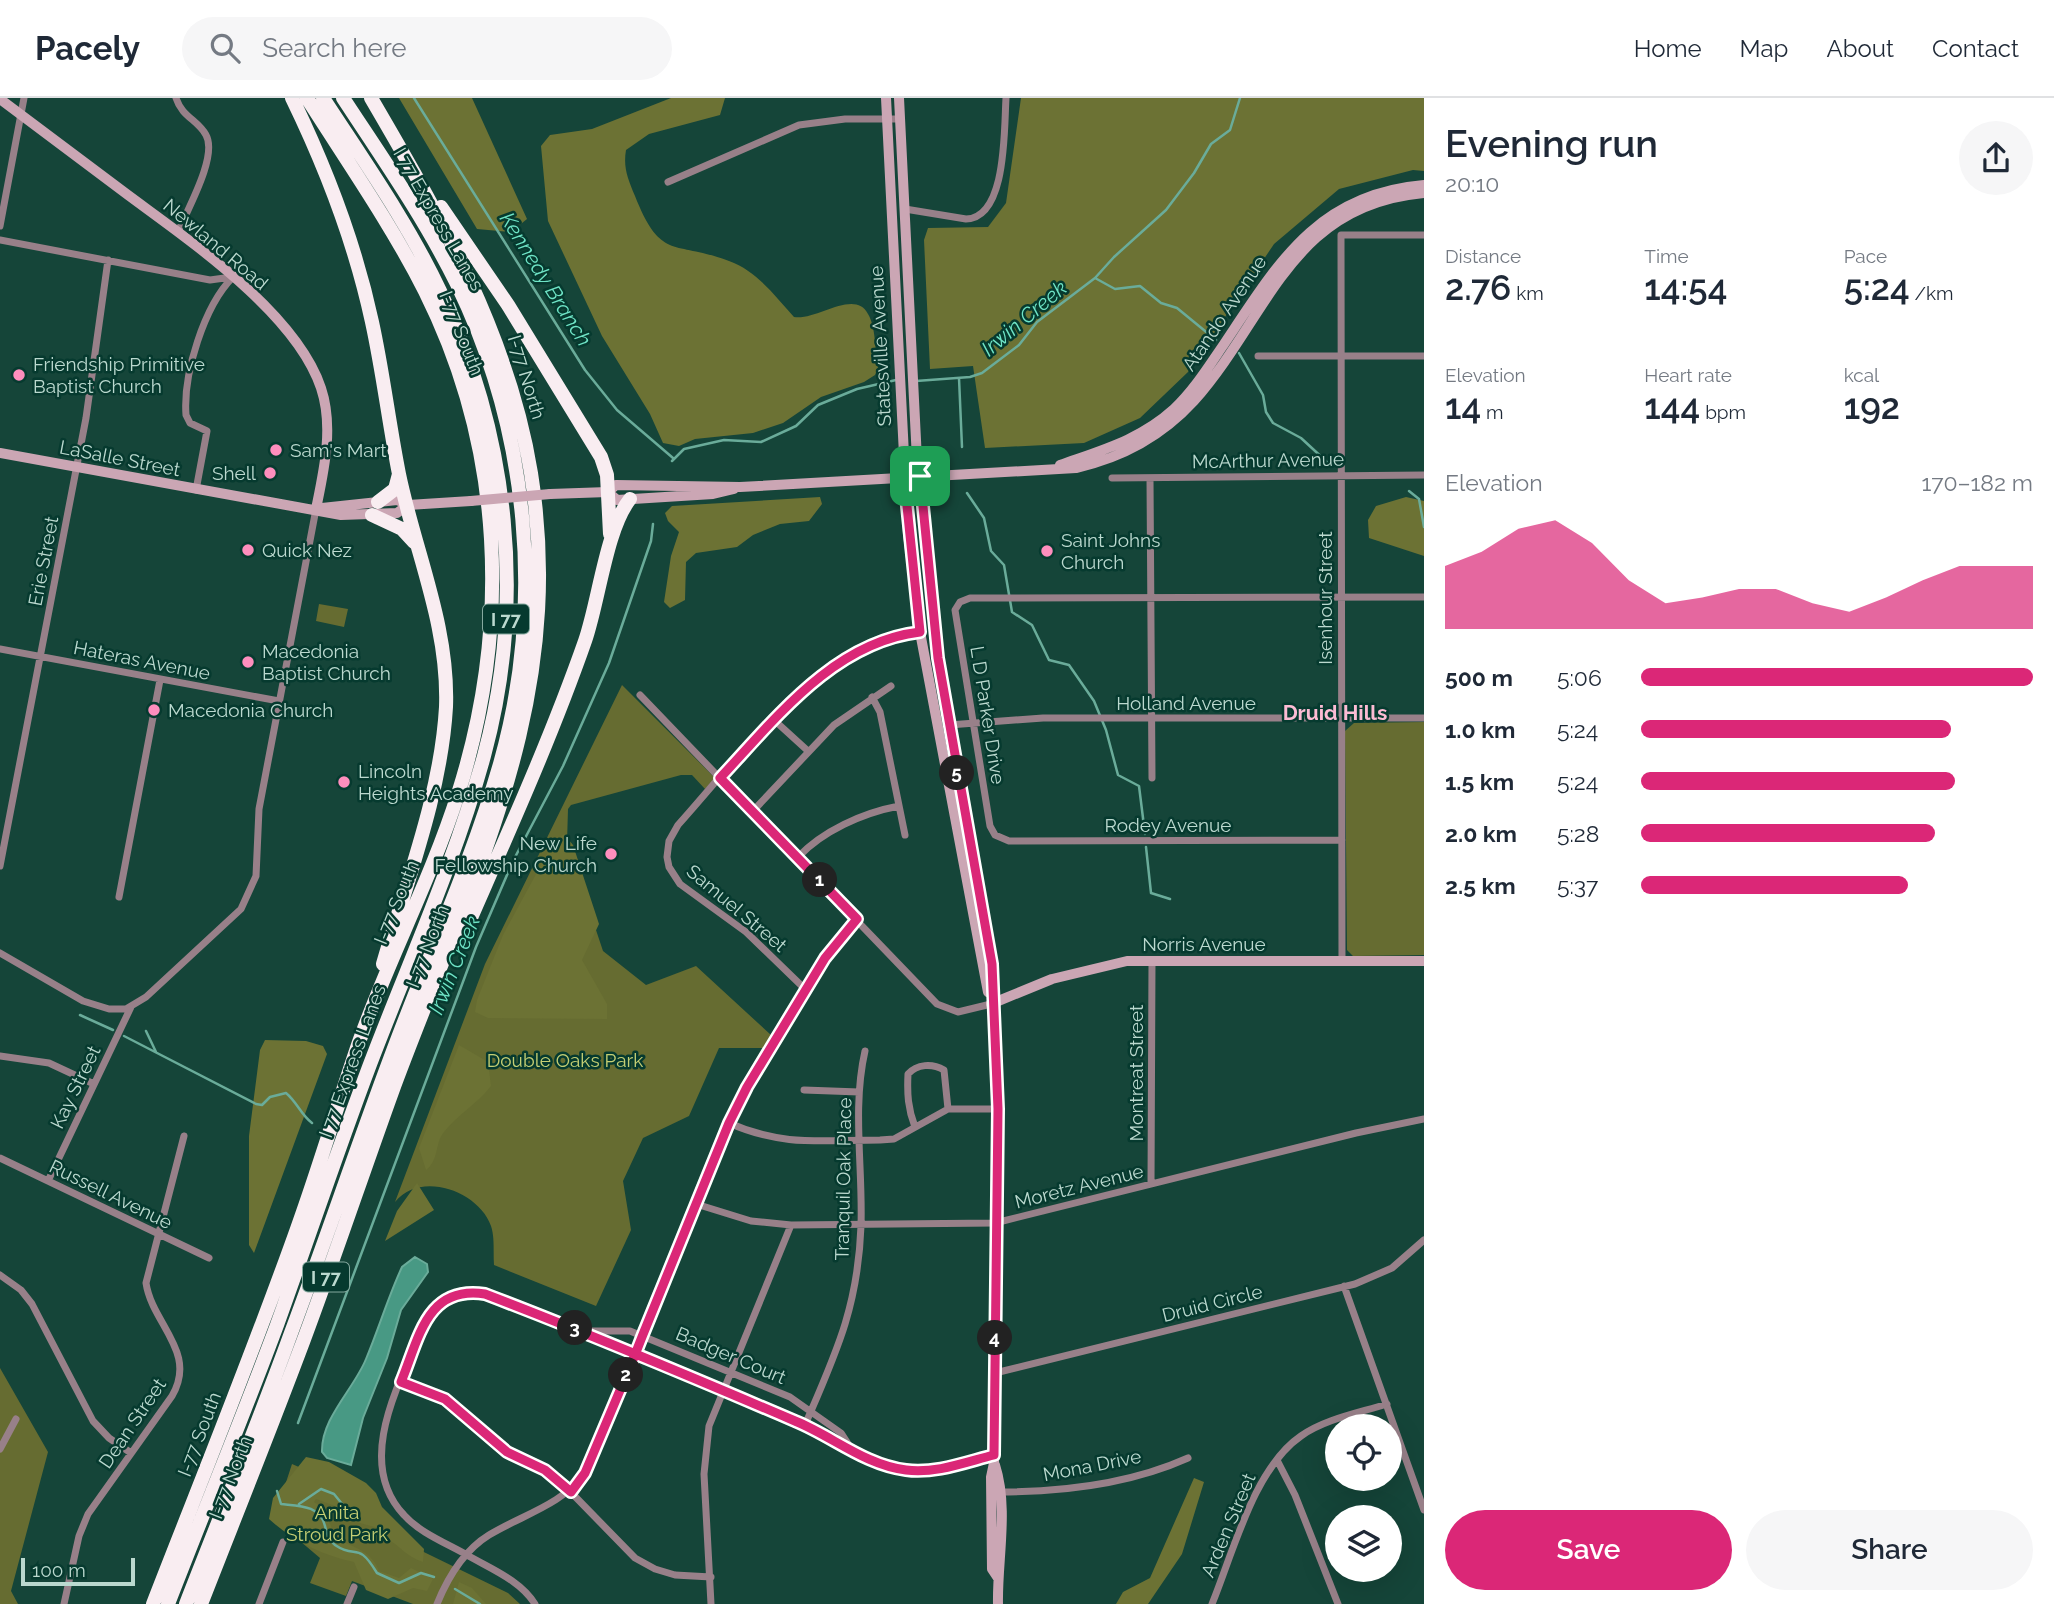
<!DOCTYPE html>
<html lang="en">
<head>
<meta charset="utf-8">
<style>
	:root { --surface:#fff; --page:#f6f6f7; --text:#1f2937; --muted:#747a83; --line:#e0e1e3; --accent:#db2777 }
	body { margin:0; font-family:Raleway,sans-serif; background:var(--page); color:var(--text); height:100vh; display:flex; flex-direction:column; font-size:26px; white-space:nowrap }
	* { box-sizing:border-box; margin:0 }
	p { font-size:23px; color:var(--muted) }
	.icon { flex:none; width:38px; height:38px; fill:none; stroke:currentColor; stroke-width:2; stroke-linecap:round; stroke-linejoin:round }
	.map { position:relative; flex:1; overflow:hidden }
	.sheet { display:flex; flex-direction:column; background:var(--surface); width:630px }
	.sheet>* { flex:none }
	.tools { position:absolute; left:1325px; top:1316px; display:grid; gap:14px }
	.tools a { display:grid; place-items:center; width:77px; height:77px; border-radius:50%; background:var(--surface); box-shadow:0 7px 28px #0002; font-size:35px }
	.scale { position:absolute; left:21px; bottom:18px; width:114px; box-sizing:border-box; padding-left:7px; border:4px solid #bbd9cf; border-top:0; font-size:19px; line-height:24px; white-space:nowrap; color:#bbd9cf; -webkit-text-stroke:5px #063a2f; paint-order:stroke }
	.pin { position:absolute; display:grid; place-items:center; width:60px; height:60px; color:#fff; margin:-30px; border-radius:14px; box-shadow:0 4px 10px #0006 }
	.km { position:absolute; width:35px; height:35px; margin:-18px; border-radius:50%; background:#222; color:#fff; font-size:19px; line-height:35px; text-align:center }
	.round { display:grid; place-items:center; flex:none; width:74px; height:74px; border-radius:37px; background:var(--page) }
	.overview { display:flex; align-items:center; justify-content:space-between; height:119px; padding:0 21px }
	h1 { font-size:38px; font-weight:600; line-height:52px }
	.stats { display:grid; grid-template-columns:repeat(3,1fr); gap:10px; height:119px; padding:7px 21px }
	.stats div { display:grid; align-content:center }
	.stats b { font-size:35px; font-weight:600 }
	.stats small { font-size:19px; font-weight:400 }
	.stats p { font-size:19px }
	.chart { height:196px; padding:14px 21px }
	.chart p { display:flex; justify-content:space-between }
	.chart svg { width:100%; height:126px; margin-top:7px; fill:var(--accent); opacity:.7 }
	.button { display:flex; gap:14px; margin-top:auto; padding:14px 21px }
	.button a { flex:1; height:80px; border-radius:42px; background:var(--accent); color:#fff; font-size:28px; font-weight:600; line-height:80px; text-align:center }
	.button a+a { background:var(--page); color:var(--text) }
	ul { padding:0 21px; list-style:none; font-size:23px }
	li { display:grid; grid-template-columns:112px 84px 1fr; align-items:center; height:52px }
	li i { height:18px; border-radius:9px; background:var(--accent) }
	header { display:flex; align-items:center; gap:42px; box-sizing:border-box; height:98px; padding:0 35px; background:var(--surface); border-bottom:2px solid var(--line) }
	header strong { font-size:33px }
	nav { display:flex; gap:38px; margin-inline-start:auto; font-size:24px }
	.search { width:490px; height:63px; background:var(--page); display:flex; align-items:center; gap:18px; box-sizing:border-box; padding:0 24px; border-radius:38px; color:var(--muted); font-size:26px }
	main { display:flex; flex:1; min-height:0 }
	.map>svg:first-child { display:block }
</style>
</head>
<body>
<header>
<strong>Pacely</strong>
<div class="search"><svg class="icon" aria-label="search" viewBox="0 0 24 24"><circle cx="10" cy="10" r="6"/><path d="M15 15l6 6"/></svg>Search here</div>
<nav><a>Home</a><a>Map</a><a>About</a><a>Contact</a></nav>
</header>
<main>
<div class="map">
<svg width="1424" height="1506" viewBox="0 0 1424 1506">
	<rect width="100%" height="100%" fill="#154539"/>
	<!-- green -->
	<path fill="#666c31" d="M319 506 348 511 344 529 316 523Z
		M622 587 715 680 705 691 692 677H681L571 707 568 711 567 745 603 853 646 887 696 868 771 937 763 950H719L689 1018 643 1040 623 1083 631 1132 596 1208 494 1167C493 1155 495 1140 491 1128 479 1093 420 1072 395 1104L485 866Z
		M1424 624V857L1353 858 1347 852 1345 633 1354 625Z
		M0 1270 48 1354 11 1493 18 1506H0Z
		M292 1366 361 1396 393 1439 508 1495 520 1506H413L352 1483 346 1498 310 1485 320 1460 274 1421Z"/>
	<!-- forest -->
	<path fill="#6c7234" d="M399 0H472L527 121 511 134 477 131Z
		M671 0H725L720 17 649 36 626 52C623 70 628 81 635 98 661 164 674 142 729 163 757 173 775 198 794 219 816 223 855 190 868 216 876 229 875 254 878 270L875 277 864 284 821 299 783 325 753 335 695 341 679 348 663 345 650 316 602 238 548 123 541 48 550 37 592 31Z
		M1021 0H1424V73L1413 72 1339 91 1274 146 1188 274 1140 320 1084 345 985 350 973 268 930 271 924 142 928 130 988 129 1006 105Z
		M820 399 822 406 809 423 780 426 753 437 737 449 696 455 686 464 685 502 670 510 664 504 671 458 679 434 668 423 665 415 672 408Z
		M1406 399 1424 403V458L1369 440 1368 422 1376 408Z
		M564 736 573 747 599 826 582 862 607 906V921L488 920 475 914 477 902 503 837 554 743Z
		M265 942 306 943 323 948 327 956 254 1155 249 1147V1038L260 952Z
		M459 947 488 964 491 988C477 1006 457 1017 444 1034 434 1046 440 1061 426 1072L419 1050Z
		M417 1085 434 1112 385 1143 397 1113Z
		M306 1359 329 1364 366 1385 376 1395 382 1409 424 1451 423 1464C406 1459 400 1447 384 1439L382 1431 345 1421 335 1408 316 1401 314 1404 323 1410 337 1442C354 1448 373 1455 379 1473L399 1480 411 1470 433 1481 427 1493 413 1490 388 1501 366 1492 354 1464C323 1458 292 1442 269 1421L273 1400Z
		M1194 1380 1204 1384 1182 1456 1148 1506H1116L1123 1494 1150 1480Z
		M459 1484 472 1490 486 1506H453Z"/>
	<!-- water -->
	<path fill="#489984" stroke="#6aac9a" stroke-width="2" d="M415 1159 427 1166 428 1174 401 1212 387 1260 363 1320 351 1367 327 1360 322 1354C321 1320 354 1291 366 1261 379 1230 388 1199 402 1169Z"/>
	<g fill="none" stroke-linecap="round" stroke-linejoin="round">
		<!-- stream -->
		<path stroke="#6aac9a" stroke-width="2.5" d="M414 0 585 272 617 312 673 360
			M1095 180 1115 191 1140 188 1161 205 1177 210 1216 242
			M1239 255 1263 297 1266 314 1273 325 1301 340 1327 364
			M959 280 962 349
			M916 283 970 279 982 275 1019 247 1037 224 1095 180 1114 159 1166 112 1194 75 1211 46 1230 32 1240 0
			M672 363 684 351 724 342 761 344 796 328 818 307 857 291 896 282
			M1409 393 1419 401 1424 429
			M967 395 984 420 991 453 1004 467 1012 514 1032 527 1049 562 1069 567 1094 603 1106 632 1118 677 1139 688 1145 736
			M1146 749 1151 795 1170 801
			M80 917 113 932
			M146 933 156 954
			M124 938 256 1006 262 1007 270 999 286 995C297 1004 301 1017 312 1025
			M298 1325 476 849 513 763 563 668 609 565 651 443 653 426
			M277 1393 281 1406C299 1408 320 1407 325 1428 327 1436 328 1442 335 1447 357 1462 357 1442 377 1475L399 1485 421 1475 434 1479
			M299 1406 321 1391 334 1396 347 1412
			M455 1491 480 1506"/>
		<!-- street -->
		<path stroke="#988089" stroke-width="7" d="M176 0C182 19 198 22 206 37 218 58 187 112 178 134
			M668 84 799 27 845 21H900
			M905 111 966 121C1007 120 1004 31 1006 0
			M0 128 24 0
			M0 142 210 182 232 179
			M1258 258H1424
			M1112 380 1424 377
			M1150 380 1152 680
			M196 392 207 333 190 325 186 317C183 276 204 208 233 179
			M0 551 279 603
			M640 597 937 906 958 914 991 906
			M872 599 880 614 905 737
			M774 622 808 653
			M949 627 1043 620H1424
			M753 713 834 627 891 588
			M1342 742 1009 743 995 737 990 728 955 512 960 504 970 500 1424 499
			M798 759C823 733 862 715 899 708
			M0 768 86 320 108 162
			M119 799 160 582
			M0 855 83 903 109 911H126L146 899 241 811 256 778 259 711 316 411
			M1342 863 1341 137H1424
			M806 892 746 834 680 786 669 769 667 759 669 743 678 727C741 657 821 545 920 534
			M0 958 49 965 94 986
			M804 992 859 994
			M729 1025C783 1049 822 1042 880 1042L894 1041 948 1011H998
			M915 1029C908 1011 907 996 908 976 917 966 932 965 944 972L948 1011
			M0 1060 209 1160
			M48 1083 131 909
			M1151 1086 1152 863
			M696 1106 751 1123 791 1127 995 1125 1356 1035 1424 1021
			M0 1177 21 1192 32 1206 93 1323 109 1340 131 1355
			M1344 1188 1424 1412
			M583 1233H630L790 1299 841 1335 850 1349
			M995 1275 1355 1186 1392 1170 1424 1142
			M401 1285 445 1302 507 1354 557 1380 635 1460 655 1471 675 1477 711 1479
			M805 1327C836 1255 858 1209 861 1128 863 1070 852 1010 865 953
			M0 1351 16 1321
			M1277 1362 1295 1397 1338 1506
			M999 1394C1063 1394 1130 1386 1188 1360
			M64 1506 79 1438 88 1416 172 1298C198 1254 152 1226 146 1185L184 1038
			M259 1506 283 1444
			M347 1506 354 1489
			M437 1506C448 1479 463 1453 489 1437 522 1417 562 1407 585 1375L729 1025 747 989 825 860 857 821
			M535 1506C520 1482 491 1471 467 1457 446 1445 420 1435 404 1417 351 1361 405 1276 428 1218 444 1198 460 1192 486 1196 585 1234 683 1274 780 1316 819 1333 864 1366 905 1372 935 1376 966 1364 994 1357
			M711 1506 704 1376 709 1328 791 1127
			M1212 1506C1233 1455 1254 1370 1301 1338 1325 1321 1359 1315 1387 1306"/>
		<!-- secondary -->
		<path stroke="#cba6b4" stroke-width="10" d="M886 0 908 436 920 534 988 894
			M899 0 917 362 923 394 938 560 991 866 998 1011 994 1365 991 1379 992 1471 998 1480
			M0 1C43 33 85 65 128 97 190 143 296 215 321 290 334 329 324 372 316 411
			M0 355 341 417 397 415 408 407
			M1060 367C1102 352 1140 342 1174 311 1193 293 1207 271 1222 249 1277 167 1316 96 1424 87
			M608 394 616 387 740 389 1076 370C1121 360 1162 338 1194 303 1270 217 1290 107 1424 95
			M608 394 617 402 713 396 734 391
			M550 396 608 394
			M322 410 397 402 408 407 471 403
			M991 906 1052 881 1127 863H1424
			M995 1367C1009 1411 997 1462 998 1506"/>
		<!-- highway -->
		<path stroke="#f9edf1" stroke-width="14" d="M292 0C327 72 355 145 372 224 383 274 389 326 399 376 415 454 449 527 446 609 441 696 407 782 383 866
			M441 109 508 207 601 359 607 377 610 436
			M378 404 395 391 399 376
			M372 417 402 431 414 444
			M454 842 467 829C508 735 551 640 585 543 599 503 606 431 630 401
			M153 1506C202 1380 253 1255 298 1128 320 1067 338 1005 359 944 389 860 431 781 458 696 511 529 504 351 425 193 391 126 347 63 307 0
			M168 1506C204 1413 242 1321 277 1227 308 1141 337 1054 369 969 408 866 455 764 484 658 526 503 509 338 440 193 408 125 364 63 323 0
			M186 1506C221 1416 258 1326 291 1235 325 1144 356 1052 390 961 426 863 471 767 500 666 545 507 529 334 457 186 425 121 383 61 343 0
			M201 1506C235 1419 270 1332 303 1244 334 1161 362 1077 392 994 470 782 568 609 531 375 509 238 440 118 371 0"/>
		<!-- secondary-bridge -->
		<path stroke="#cba6b4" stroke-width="10" d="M471 403 550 396"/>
	</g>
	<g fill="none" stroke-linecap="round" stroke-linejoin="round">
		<defs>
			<path id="route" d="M920 378 904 379 920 534C834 544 776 620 720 680L857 821 825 860 747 989 729 1025 646 1229C641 1241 637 1252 632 1264L585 1375 571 1394 545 1372 507 1354 445 1301 401 1284C419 1241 426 1187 485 1196 590 1236 692 1279 795 1323 832 1338 865 1367 906 1372 935 1376 966 1364 994 1357L998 1011 992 866 938 560 920 378"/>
		</defs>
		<!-- route casing -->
		<use href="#route" stroke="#fff" stroke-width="14"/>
		<!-- route -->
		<use href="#route" stroke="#db2777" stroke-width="9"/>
	</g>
	<!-- markers -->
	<g fill="#fe8ebd" stroke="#063a2f" stroke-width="2.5">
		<circle cx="19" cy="277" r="7"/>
		<circle cx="276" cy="352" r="7"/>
		<circle cx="270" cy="375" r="7"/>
		<circle cx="248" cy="452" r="7"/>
		<circle cx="1047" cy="453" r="7"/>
		<circle cx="248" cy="564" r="7"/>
		<circle cx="154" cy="612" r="7"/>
		<circle cx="344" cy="684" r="7"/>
		<circle cx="611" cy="756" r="7"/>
	</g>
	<g text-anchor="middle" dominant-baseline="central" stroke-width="5" stroke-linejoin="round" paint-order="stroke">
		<!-- shield labels -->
		<g fill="#063a2f" stroke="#85a99f" stroke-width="2">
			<rect x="483" y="506.5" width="46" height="29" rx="5"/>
			<rect x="303" y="1164.5" width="46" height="29" rx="5"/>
		</g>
		<g font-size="18" font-weight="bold" fill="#bbd9cf">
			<text x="506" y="521">I 77</text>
			<text x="326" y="1179">I 77</text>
		</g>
		<!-- street labels -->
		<g font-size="19" fill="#bbd9cf" stroke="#063a2f">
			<text transform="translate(439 121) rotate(60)">I 77 Express Lanes</text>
			<text transform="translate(216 146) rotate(40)">Newland Road</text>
			<text transform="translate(1224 215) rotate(-56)">Atando Avenue</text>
			<text transform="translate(462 235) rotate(68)">I-77 South</text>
			<text transform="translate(880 248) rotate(-93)">Statesville Avenue</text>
			<text transform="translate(527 279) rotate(73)">I-77 North</text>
			<text transform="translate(120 360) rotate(11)">LaSalle Street</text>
			<text transform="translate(1268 362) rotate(-1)">McArthur Avenue</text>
			<text transform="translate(43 463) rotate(-79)">Erie Street</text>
			<text transform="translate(1325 500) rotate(-90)">Isenhour Street</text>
			<text transform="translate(142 562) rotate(11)">Hateras Avenue</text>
			<text x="1186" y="605">Holland Avenue</text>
			<text transform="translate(988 617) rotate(81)">L D Parker Drive</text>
			<text x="1168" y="727">Rodey Avenue</text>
			<text transform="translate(396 804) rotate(-68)">I-77 South</text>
			<text transform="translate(737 810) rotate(40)">Samuel Street</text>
			<text x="1204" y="846">Norris Avenue</text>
			<text transform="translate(427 848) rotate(-69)">I-77 North</text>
			<text transform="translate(352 963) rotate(-70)">I 77 Express Lanes</text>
			<text transform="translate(1136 975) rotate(-90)">Montreat Street</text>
			<text transform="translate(75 989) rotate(-64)">Kay Street</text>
			<text transform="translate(843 1081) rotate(-89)">Tranquil Oak Place</text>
			<text transform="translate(1079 1088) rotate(-14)">Moretz Avenue</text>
			<text transform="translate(111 1096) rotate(26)">Russell Avenue</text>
			<text transform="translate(1212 1205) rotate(-14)">Druid Circle</text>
			<text transform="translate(731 1257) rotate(23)">Badger Court</text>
			<text transform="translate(132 1325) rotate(-56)">Dean Street</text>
			<text transform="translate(199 1336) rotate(-69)">I-77 South</text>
			<text transform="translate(1092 1367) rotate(-11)">Mona Drive</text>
			<text transform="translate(230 1379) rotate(-69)">I-77 North</text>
			<text transform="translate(1228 1427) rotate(-67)">Arden Street</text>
		</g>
		<!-- poi labels -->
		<g font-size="19" fill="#bbd9cf" stroke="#063a2f" text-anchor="start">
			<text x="33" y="266">Friendship Primitive<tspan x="33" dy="22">Baptist Church</tspan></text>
			<text x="290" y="352">Sam's Mart</text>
			<text x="256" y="375" text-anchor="end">Shell</text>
			<text x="1061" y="442">Saint Johns<tspan x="1061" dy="22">Church</tspan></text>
			<text x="262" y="452">Quick Nez</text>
			<text x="262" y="553">Macedonia<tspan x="262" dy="22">Baptist Church</tspan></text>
			<text x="168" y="612">Macedonia Church</text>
			<text x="358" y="673">Lincoln<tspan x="358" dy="22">Heights Academy</tspan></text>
			<text x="597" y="745" text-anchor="end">New Life<tspan x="597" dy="22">Fellowship Church</tspan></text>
		</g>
		<!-- park labels -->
		<g font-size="19" fill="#c5cf74" stroke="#063a2f">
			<text x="565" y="962">Double Oaks Park</text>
			<text x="337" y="1414">Anita<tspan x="337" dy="22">Stroud Park</tspan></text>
		</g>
		<!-- water labels -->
		<g font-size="21" font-style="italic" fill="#6fe4c6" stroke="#063a2f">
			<text transform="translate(546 181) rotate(58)">Kennedy Branch</text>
			<text transform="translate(1024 220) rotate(-40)">Irwin Creek</text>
			<text transform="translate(454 867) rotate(-68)">Irwin Creek</text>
		</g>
		<!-- neighbourhood labels -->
		<g font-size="21" font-weight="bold" fill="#fcbcd4" stroke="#063a2f">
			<text x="1335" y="614">Druid Hills</text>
		</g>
	</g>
</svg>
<div class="tools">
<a><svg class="icon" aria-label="locate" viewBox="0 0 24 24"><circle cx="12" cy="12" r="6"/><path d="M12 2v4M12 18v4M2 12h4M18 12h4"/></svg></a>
<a><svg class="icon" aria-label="layers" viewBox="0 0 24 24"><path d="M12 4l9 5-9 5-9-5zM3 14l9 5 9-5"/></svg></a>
</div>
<div class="scale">100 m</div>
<div class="pin" style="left:920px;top:378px;background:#1e9e55"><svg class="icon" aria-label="arrive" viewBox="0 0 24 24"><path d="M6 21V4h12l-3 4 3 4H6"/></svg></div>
<b class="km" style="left:820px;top:782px">1</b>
<b class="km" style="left:626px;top:1277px">2</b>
<b class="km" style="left:575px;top:1230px">3</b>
<b class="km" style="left:995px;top:1240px">4</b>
<b class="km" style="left:957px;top:675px">5</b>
</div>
<section class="sheet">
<div class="overview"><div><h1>Evening run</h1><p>20:10</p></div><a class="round"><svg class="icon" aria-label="share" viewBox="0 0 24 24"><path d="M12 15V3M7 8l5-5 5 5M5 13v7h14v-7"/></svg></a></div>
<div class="stats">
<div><p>Distance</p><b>2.76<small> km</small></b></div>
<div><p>Time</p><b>14:54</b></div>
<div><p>Pace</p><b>5:24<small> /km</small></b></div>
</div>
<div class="stats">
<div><p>Elevation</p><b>14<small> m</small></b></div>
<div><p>Heart rate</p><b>144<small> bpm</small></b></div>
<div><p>kcal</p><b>192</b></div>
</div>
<div class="chart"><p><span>Elevation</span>170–182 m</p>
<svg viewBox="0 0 160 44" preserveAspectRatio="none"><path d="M0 44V22L10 17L20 9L30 6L40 14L50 27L60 35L70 33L80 30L90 30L100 35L110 38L120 33L130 27L140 22L150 22L160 22V44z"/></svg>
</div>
<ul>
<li><b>500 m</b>5:06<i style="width:100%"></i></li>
<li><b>1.0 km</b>5:24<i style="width:79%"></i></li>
<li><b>1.5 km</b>5:24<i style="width:80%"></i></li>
<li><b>2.0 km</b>5:28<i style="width:75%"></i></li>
<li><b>2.5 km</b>5:37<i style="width:68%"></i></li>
</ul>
<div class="button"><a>Save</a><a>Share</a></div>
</section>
</main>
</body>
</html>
